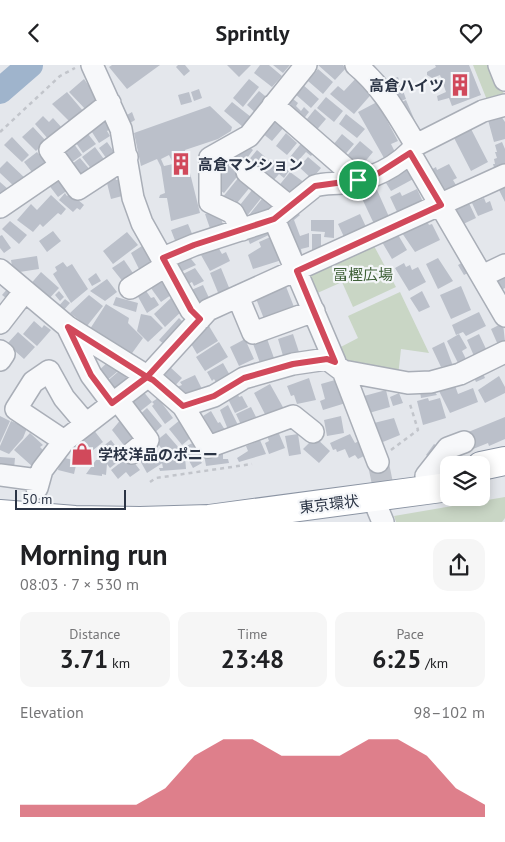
<!DOCTYPE html>
<html lang="en">
<head>
<meta charset="utf-8">
<style>
	:root { --surface:#fff; --page:#f6f6f6; --text:#202124; --muted:#757577; --accent:#d1495b }
	body { margin:0; font-family:"PT Sans","Noto Sans JP",sans-serif; background:var(--page); color:var(--text); height:100vh; display:flex; flex-direction:column; font-size:19px; white-space:nowrap }
	* { box-sizing:border-box; margin:0 }
	p { font-size:16px; color:var(--muted) }
	.icon { flex:none; width:28px; height:28px; fill:none; stroke:currentColor; stroke-width:2; stroke-linecap:round; stroke-linejoin:round }
	.map { position:relative; height:457px; overflow:hidden }
	.drawer { display:flex; flex-direction:column; background:var(--surface); flex:1 }
	.drawer>* { flex:none }
	.buttons { position:absolute; left:440px; top:391px; display:grid; gap:10px }
	.buttons a { display:grid; place-items:center; width:50px; height:50px; border-radius:10px; background:var(--surface); box-shadow:0 2px 12px #0003; font-size:25px }
	.scale { position:absolute; left:15px; bottom:12px; width:111px; box-sizing:border-box; padding-left:5px; border:2px solid #2b3445; border-top:0; font-size:14px; line-height:18px; white-space:nowrap; color:#2b3445; -webkit-text-stroke:4px #f4f6f9; paint-order:stroke }
	.pin { position:absolute; display:grid; place-items:center; width:42px; height:42px; color:#fff; margin:-21px; border:2px solid #fff; border-radius:50%; box-shadow:0 1px 5px #0007 }
	.round { display:grid; place-items:center; flex:none; width:52px; height:52px; border-radius:15px; background:var(--page) }
	.headline { display:flex; align-items:center; justify-content:space-between; height:85px; padding:0 20px }
	h1 { font-size:28px; font-weight:700; line-height:38px }
	.metrics { display:grid; grid-template-columns:repeat(3,1fr); gap:8px; height:85px; padding:5px 20px }
	.metrics div { display:grid; align-content:center; border-radius:12px; background:var(--page); text-align:center }
	.metrics b { font-size:25px; font-weight:700 }
	.metrics small { font-size:14px; font-weight:400 }
	.metrics p { font-size:14px }
	.chart { height:140px; padding:10px 20px }
	.chart p { display:flex; justify-content:space-between }
	.chart svg { width:100%; height:90px; margin-top:5px; fill:var(--accent); opacity:.7 }
	header { display:flex; justify-content:space-between; align-items:center; height:65px; padding:0 20px; background:var(--surface); font-size:22px; font-weight:700 }
	.map>svg:first-child { display:block }
</style>
</head>
<body>
<header><svg class="icon" aria-label="back" viewBox="0 0 24 24"><path d="M15 5l-7 7 7 7"/></svg>Sprintly<svg class="icon" aria-label="heart" viewBox="0 0 24 24"><path d="M12 20l-8-8c-3-5 5-10 8-4 3-6 11-1 8 4z"/></svg></header>
<div class="map">
<svg width="505" height="457" viewBox="0 0 505 457">
	<rect width="100%" height="100%" fill="#e4e7ec"/>
	<!-- green -->
	<path fill="#c9d6c5" d="M473 0H491L504 29 487 35Z
		M373 179 396 222 353 242 342 217 313 230 304 210Z
		M400 227 429 288 401 284 398 311 352 302 335 285 358 273 348 251Z
		M505 432V453L502 457H396L394 451Z"/>
	<g fill="none" stroke-linecap="round" stroke-linejoin="round">
		<!-- river -->
		<path stroke="#9fb4cc" stroke-width="26" d="M0 26 30 0"/>
	</g>
	<!-- building -->
	<path fill="#bbc0ca" d="M112 0H160L127 24 109 2Z
		M178 0H185L190 6 184 11 176 2Z
		M227 0H251L239 12Z
		M260 0H269L282 11 272 22 254 8Z
		M273 0H290L283 8Z
		M318 0H343L346 3 335 15Z
		M435 0H469L481 30 452 41 449 33 438 36 437 31 446 27 440 10 432 13 427 10V7L436 2Z
		M318 4 333 17 323 29 308 16Z
		M358 11 375 25 354 49 330 29 338 21 344 26Z
		M398 12 406 34 398 37 389 15Z
		M84 14 100 37 88 47 69 27Z
		M249 14 259 22 243 42 233 33Z
		M302 19 319 34 311 43 294 28Z
		M199 24 202 33 194 36 191 27Z
		M259 26 270 35 258 50 247 40Z
		M67 27 84 47 71 58 52 39Z
		M189 27 192 37 181 40 178 30Z
		M326 32 343 46 334 57 317 43Z
		M293 34 298 38 296 41 301 46 304 42 309 47 302 56 286 42Z
		M406 35 418 63 413 65 398 39Z
		M232 37 251 52 243 62 224 46Z
		M377 37 398 76 391 79 395 87 384 93 358 47Z
		M210 41 232 62 231 66 218 74 185 85 186 91 172 96 169 90 161 94 164 101 187 96 200 148 171 156 167 133H159L160 130 165 128 161 102 157 94 141 101 134 68Z
		M315 44 326 54 314 68 303 59Z
		M132 47 135 55 130 58 127 50Z
		M346 49 365 64 357 73 339 59Z
		M43 51 49 57 53 53 63 64 49 75 35 59Z
		M501 51 505 57V74L494 77 488 55Z
		M104 54 111 64 107 66 110 71 99 78 90 64Z
		M273 54 284 62 272 76 262 68Z
		M469 60 488 97 471 106 452 69Z
		M33 62 46 76 36 86 22 72Z
		M286 68 297 78 287 90 276 81Z
		M88 69 96 79 83 88 76 78Z
		M342 69 354 79 343 92 333 80Z
		M12 72 29 90 22 97 4 80Z
		M304 75 316 85 311 91 306 87 297 97 290 92Z
		M360 76 373 87 358 105 345 93Z
		M107 77 117 91 109 97 99 83Z
		M502 77 505 84V102L495 106 493 99H495L494 94 497 93 495 87H497L495 80Z
		M74 79 82 90 68 100 60 89Z
		M247 80 253 85 239 104 228 96 234 88 238 91Z
		M95 82 106 97 93 106 82 92Z
		M257 85 271 97 261 109 247 97Z
		M37 87 48 101 35 111 24 97Z
		M308 92 321 103 312 114 299 102Z
		M80 93 91 106 80 115 69 101Z
		M221 93 240 108 224 128 214 121Z
		M274 95 289 106 284 113 279 109 272 117 263 110Z
		M7 96 26 114 17 124 0 108V103Z
		M409 97 417 112 391 126 386 118 389 117 386 110Z
		M449 99 457 113 453 115 456 120 451 123 453 126 441 133 427 107 436 102 437 105Z
		M290 107 305 118 299 126 295 122 288 132 277 123Z
		M58 112 68 125 58 132 48 119Z
		M115 112 116 115 121 114 126 130 111 134 106 114Z
		M239 112 251 121 237 138 234 135 230 139 222 133Z
		M0 117 8 124 0 133Z
		M365 119 369 129 377 125 390 154 375 161 357 123Z
		M505 122V137L499 125Z
		M417 124 424 139 399 151 390 132 400 127 402 131Z
		M252 125 262 132 246 152 236 145Z
		M65 128 67 131 70 128 84 140 80 145 77 143 73 147 59 135Z
		M51 130 66 144 61 150 58 148 43 162 40 159 33 167 17 155 31 139 37 145Z
		M265 130 278 140 269 149 265 146 260 152 245 155Z
		M484 133 486 138 490 136 493 145 478 151 472 138Z
		M468 136 476 153 459 161 452 145Z
		M294 144 300 150 294 155 300 171 309 168V182L301 184 302 190 297 192 285 158 292 155 289 151Z
		M218 145 225 165 212 169 205 149Z
		M360 149 367 164 345 174 338 159Z
		M311 155H334V173L324 172 325 167 311 166Z
		M10 156 27 170 19 179 2 164Z
		M427 156 429 160 432 159 440 175 415 187 402 168Z
		M270 158 275 167 250 179 247 172Z
		M188 159 193 171 176 178 171 165Z
		M53 166 61 176 47 187 39 176Z
		M127 167 138 180 113 199 103 186Z
		M397 168 407 185 392 194 382 177Z
		M312 169H321V187H312Z
		M2 170 11 183 4 188 0 183V171Z
		M275 170 285 194 253 204 248 190 261 182 259 177Z
		M142 181 153 200 140 206 131 188Z
		M218 182 222 189 226 187 230 196 210 206 201 190Z
		M187 189 196 200 178 208 173 195Z
		M37 191 39 204 13 208 11 195Z
		M438 193 453 216 438 224 426 199Z
		M124 195 135 211 124 218 112 203Z
		M467 195 473 205 464 210 458 200Z
		M63 197 67 202 72 199 88 224 71 238 53 209 57 206 55 202Z
		M404 198 406 202 410 200 412 205 418 202 426 217 409 226 395 203Z
		M195 203 204 216 194 221 192 217 186 220 181 210Z
		M221 203 230 225 219 230 210 208Z
		M505 206V223L501 225 494 211Z
		M41 207 59 223 45 238 28 222Z
		M96 208 101 216 92 221 88 214Z
		M158 212 171 230 161 237 148 219Z
		M107 214 117 227 105 236 90 226Z
		M285 219 296 247 266 259 255 231Z
		M203 220 210 235 201 240 200 237 195 239 189 226Z
		M461 221 471 245 451 254 440 230Z
		M9 222 16 228 10 236 2 230Z
		M144 223 151 233 154 232 159 240 147 248 136 228Z
		M59 226 64 232 60 236 55 230Z
		M422 226 430 242 419 247 410 233Z
		M89 230 103 241 87 261 70 248Z
		M116 232 138 238 136 247 113 240Z
		M172 232 184 244 165 262 154 249Z
		M65 234 70 238 62 247 57 243Z
		M106 239 129 253 128 258 143 273 130 291 90 264Z
		M479 247 486 261 466 271 463 267 456 270 452 260Z
		M141 249 151 251 163 263 148 277 137 266Z
		M179 253 187 261 167 282 159 275Z
		M34 256 42 263 44 260 51 265 37 281 23 269Z
		M503 258 505 277 498 280 491 264Z
		M209 261 218 276 197 289 190 277 199 272 197 268Z
		M18 267 35 282 24 294 7 279Z
		M293 269 300 290 284 294 278 274Z
		M459 269 467 283 462 286 466 294 458 298 447 276Z
		M479 269 487 286 474 291 467 275Z
		M266 271 274 293 260 298 252 276Z
		M245 274 254 294 239 301 230 282Z
		M219 277 228 292 205 306 196 292Z
		M444 277 453 301 447 304 445 301 441 302 432 283Z
		M109 296 118 306 105 317 96 308Z
		M223 298 232 314 219 322 214 314 212 316 207 307Z
		M170 302 182 313 172 324 160 313Z
		M481 304 485 313 476 317 472 308Z
		M119 306 129 315 113 329 104 319Z
		M195 310 203 326 181 331 177 322 182 320 180 317Z
		M499 311 505 322V328L485 338 478 325Z
		M309 313 316 335 297 339 294 330 291 331 287 321Z
		M342 313 349 337 323 345 320 336 325 334 321 319Z
		M453 315 458 329 473 323 478 337 450 348 437 322Z
		M270 319 284 344 267 353 254 328Z
		M432 323 437 330 421 333 420 326Z
		M142 325 152 337 138 348 128 336Z
		M386 325 390 342 369 348 364 331Z
		M237 327 239 332 242 331 248 342 235 348 227 332Z
		M399 328 403 338 393 341 390 332Z
		M158 333 173 353 165 359 152 341 154 339 152 337Z
		M428 333 429 336 440 333 446 353 423 360 417 336Z
		M228 340 239 362 229 367 220 345Z
		M251 342 256 352 252 354 254 359 243 364 236 349Z
		M147 343 162 361 152 370 137 352Z
		M211 346 218 358 220 357 225 365 214 371 203 351Z
		M0 351 10 356 0 378Z
		M341 351 344 368 327 371 324 355Z
		M123 352 140 375 126 383 112 365Z
		M505 352V374L489 381 488 378 468 386 461 370Z
		M394 353 400 370 378 379 370 359Z
		M180 355 193 371 182 380 169 364Z
		M11 356 27 363 23 373 9 389 0 385V381Z
		M93 364 103 377 92 386 82 373Z
		M277 364 285 383 269 389 265 378 269 376 266 368Z
		M30 368 43 380 40 382 46 388 33 402 14 385Z
		M166 368 179 383 167 391 156 376Z
		M298 369 301 389 289 391 285 371Z
		M350 369 355 378 361 375 366 390 358 394 355 390 349 393 345 384 337 387 336 384 333 385 330 378Z
		M315 372 330 386 319 398 303 384Z
		M111 375 121 388 117 391 120 395 110 403 107 399 106 410 102 409V411L86 409 96 395H104L97 386Z
		M260 375 266 389 239 397 237 393 248 386 246 381Z
		M197 376 201 390 198 392 202 398 193 403 182 383Z
		M80 377 92 392 81 400 71 386Z
		M434 379 439 382 431 393 426 390Z
		M154 381 164 397 147 408 138 392Z
		M223 387V394H228L229 398 206 401 204 389Z
		M181 389 182 392 185 391 186 404 160 406 159 403H163L162 398 168 397V393H171V390Z
		M129 391 140 405 130 412 126 407 118 414 111 405Z
		M0 392 15 393 14 404 0 403Z
		M61 392 77 396 74 409 58 405Z"/>
	<g fill="none" stroke-linecap="round" stroke-linejoin="round">
		<!-- minor-tunnel -->
		<path stroke="#bfc3cb" stroke-width="21" stroke-dasharray="21 11" stroke-linecap="butt" d="M378 397 388 445"/>
		<defs>
			<path id="minor" d="M92 0 121 64 133 133 142 158 191 245 200 254
				M356 0C383 22 398 51 416 80
				M499 0 505 15
				M110 38 50 85 78 124 127 92
				M273 40 359 115
				M410 88 505 251
				M247 107 289 141
				M0 142 60 101
				M274 154 335 297
				M242 165 233 148 210 137V93L249 71 306 0
				M163 193 194 180 274 154 315 121C324 118 332 119 342 118 369 116 399 102 416 80L483 46 505 40
				M0 205 68 262 153 315 183 341 214 331 244 313 293 299 327 294 343 306 408 318 431 317 460 309 505 287
				M482 211 505 200
				M130 223 167 200
				M238 232 253 268 314 246
				M0 258 24 227
				M68 263 91 310 112 338
				M0 286 4 289 0 295
				M343 306 378 397
				M117 334 148 375 132 388
				M183 341 208 382 293 351 313 367
				M64 376 16 344 33 317 49 306 64 333 86 359
				M0 410 38 415
				M426 411 448 383 464 377
				M37 423 42 405 64 376 147 312 208 245 505 110
				M373 433 383 457"/>
			<path id="highway" d="M481 401 505 396
				M0 449 75 455 140 456 209 454 449 422"/>
		</defs>
		<!-- minor casing -->
		<use href="#minor" stroke="#a9aeb7" stroke-width="24"/>
		<!-- highway casing -->
		<use href="#highway" stroke="#8b94a3" stroke-width="30"/>
		<!-- path -->
		<path stroke="#c2c5cb" stroke-width="2.5" stroke-dasharray="4 4" stroke-linecap="butt" d="M0 67 60 11 75 3
			M391 385 418 365 409 336
			M150 417 156 413 252 399"/>
		<!-- minor -->
		<use href="#minor" stroke="#f7f8fa" stroke-width="21"/>
		<!-- highway -->
		<use href="#highway" stroke="#fff" stroke-width="28"/>
	</g>
	<g fill="none" stroke-linecap="round" stroke-linejoin="round">
		<defs>
			<path id="route" d="M358 115 315 121 274 154 194 180 163 193 191 245 200 254 147 312 112 338 91 310 68 262 147 312 153 315 183 341 214 331 244 313 293 299 327 294 335 297 297 206 441 140 410 88 374 111 358 115"/>
		</defs>
		<!-- route casing -->
		<use href="#route" stroke="#fff" stroke-width="10"/>
		<!-- route -->
		<use href="#route" stroke="#d1495b" stroke-width="6"/>
	</g>
	<!-- icons -->
	<defs>
		<symbol id="building-bare" viewBox="-9 -9 18 18"><path d="M-4-6H4V6H1V3H-1V6H-4ZM-2.5-4.3h1.7v1.8h-1.7ZM.8-4.3h1.7v1.8H.8ZM-2.5-1h1.7V.8h-1.7ZM.8-1h1.7V.8H.8Z" fill="#d1495b" stroke="#f4f6f9" stroke-width="2.5" paint-order="stroke"/></symbol>
		<symbol id="shop-bare" viewBox="-9 -9 18 18"><path d="M-5-2.5h2.3a2.7 3.5 0 0 1 5.4 0H5L5.5 6h-11ZM-1.5-2.5h3a1.5 2.3 0 0 0-3 0Z" fill="#d1495b" stroke="#f4f6f9" stroke-width="2.5" paint-order="stroke"/></symbol>
	</defs>
	<g fill-rule="evenodd">
		<use href="#building-bare" x="444" y="4" width="32" height="32"/>
		<use href="#building-bare" x="165" y="83" width="32" height="32"/>
		<use href="#shop-bare" x="66" y="373" width="32" height="32"/>
	</g>
	<g text-anchor="middle" dominant-baseline="central" stroke-width="4.5" stroke-linejoin="round" paint-order="stroke">
		<!-- poi labels -->
		<g font-size="15" font-weight="bold" fill="#2b3445" stroke="#f4f6f9" text-anchor="start">
			<text x="444" y="20" text-anchor="end">高倉ハイツ</text>
			<text x="198" y="99">高倉マンション</text>
			<text x="98" y="389">学校洋品のポニー</text>
		</g>
		<!-- park labels -->
		<g font-size="15" fill="#3f6138" stroke="#f4f6f9">
			<text x="363" y="209">冨樫広場</text>
		</g>
		<!-- street labels -->
		<g font-size="15" fill="#2b3445" stroke="#f4f6f9">
			<text transform="translate(329 439) rotate(-7)">東京環状</text>
		</g>
	</g>
</svg>
<div class="buttons">
<a><svg class="icon" aria-label="layers" viewBox="0 0 24 24"><path d="M12 4l9 5-9 5-9-5zM3 14l9 5 9-5"/></svg></a>
</div>
<div class="scale">50 m</div>
<div class="pin" style="left:358px;top:115px;background:#1e9e55"><svg class="icon" aria-label="arrive" viewBox="0 0 24 24"><path d="M6 21V4h12l-3 4 3 4H6"/></svg></div>
</div>
<section class="drawer">
<div class="headline"><div><h1>Morning run</h1><p>08:03 · 7 × 530 m</p></div><a class="round"><svg class="icon" aria-label="share" viewBox="0 0 24 24"><path d="M12 15V3M7 8l5-5 5 5M5 13v7h14v-7"/></svg></a></div>
<div class="metrics">
<div><p>Distance</p><b>3.71<small> km</small></b></div>
<div><p>Time</p><b>23:48</b></div>
<div><p>Pace</p><b>6:25<small> /km</small></b></div>
</div>
<div class="chart"><p><span>Elevation</span>98–102 m</p>
<svg viewBox="0 0 160 44" preserveAspectRatio="none"><path d="M0 44V38L10 38L20 38L30 38L40 38L50 30L60 14L70 6L80 6L90 14L100 14L110 14L120 6L130 6L140 14L150 30L160 38V44z"/></svg>
</div>
</section>
</body>
</html>
